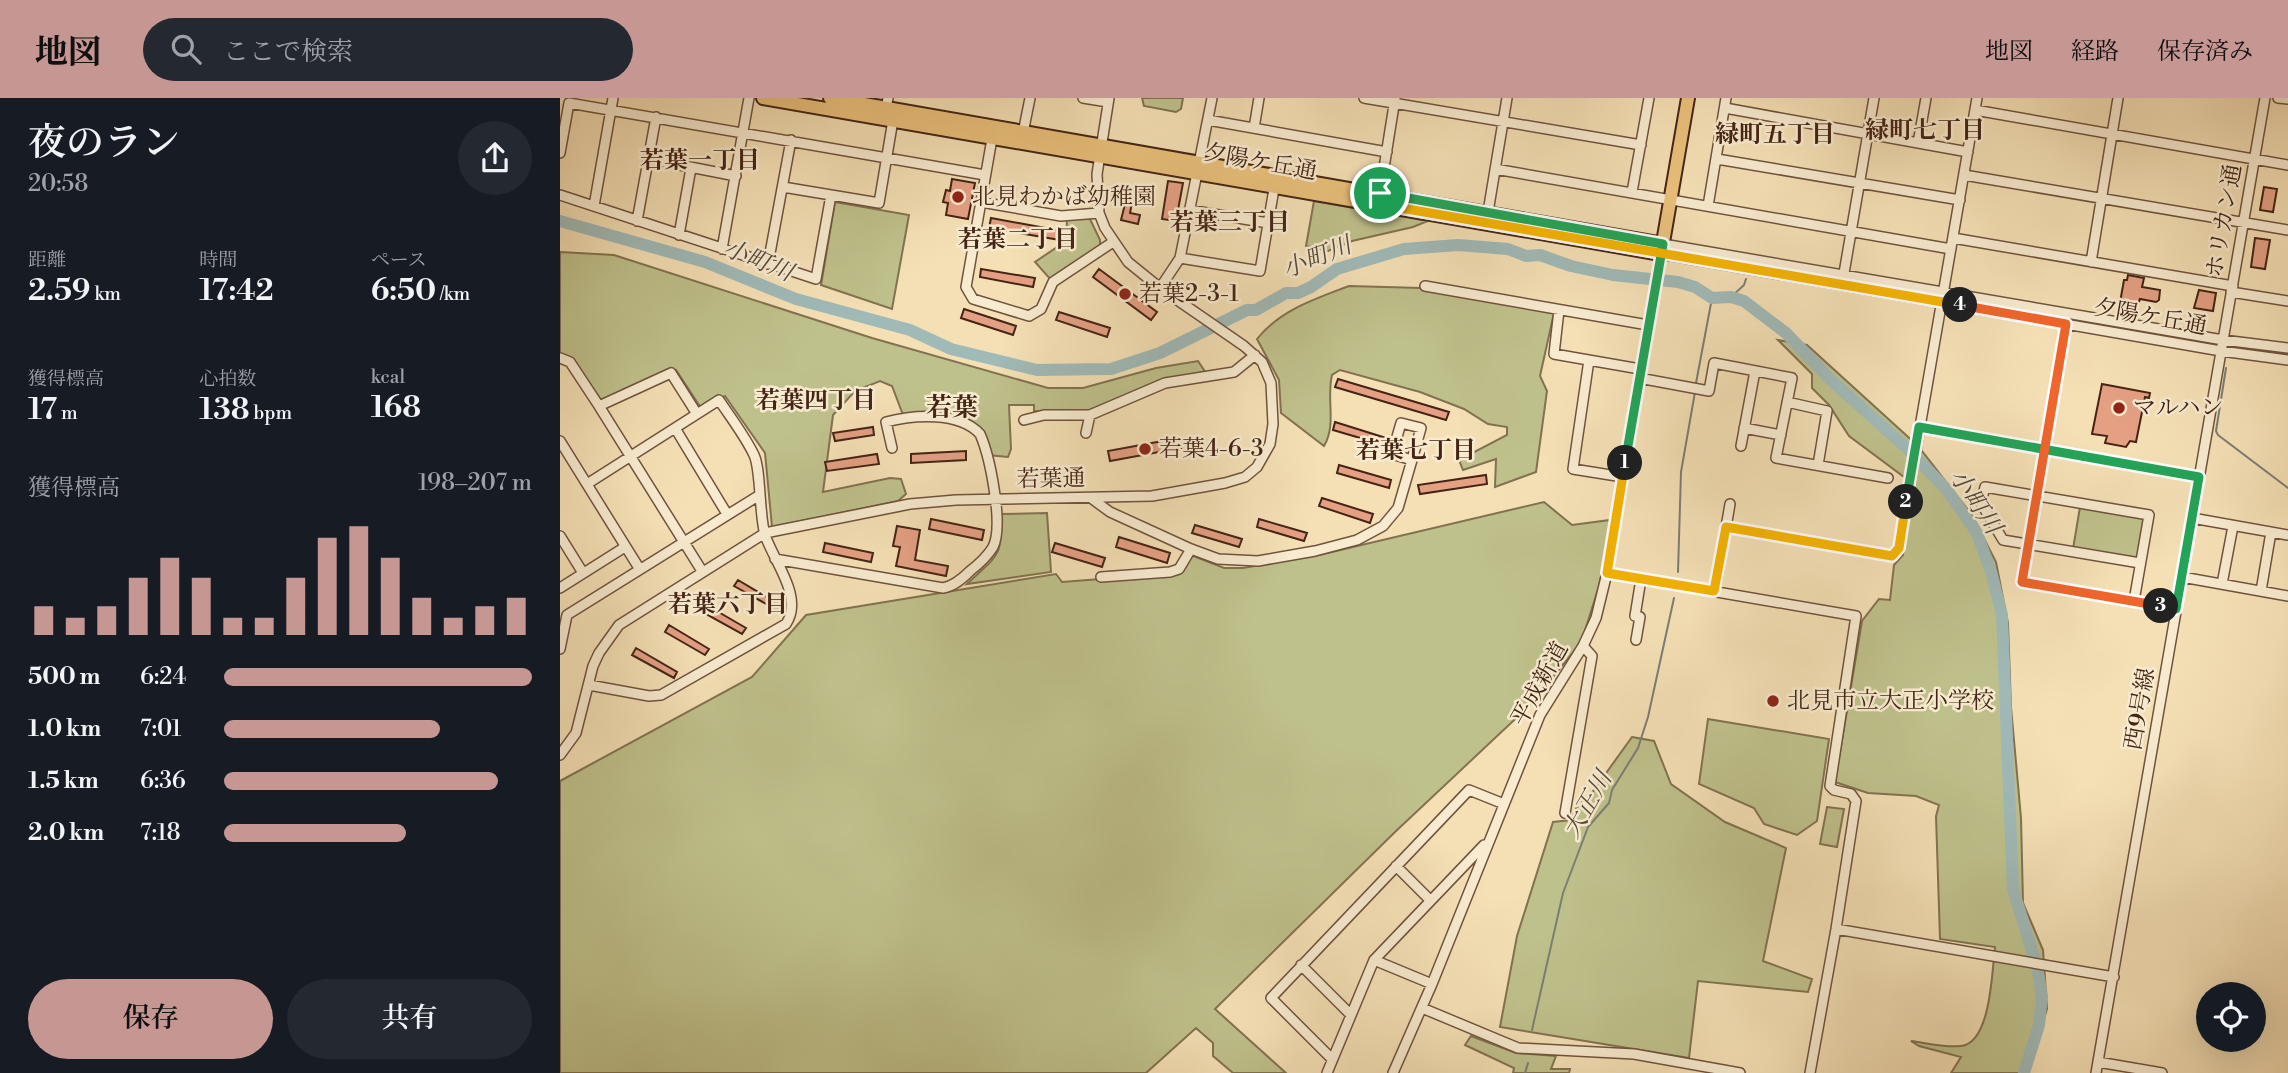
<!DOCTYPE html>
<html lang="ja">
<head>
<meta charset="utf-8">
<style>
	:root { --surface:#171b24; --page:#242831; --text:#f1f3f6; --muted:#9ea1a6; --accent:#c59692 }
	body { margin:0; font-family:"Libre Bodoni","Noto Serif JP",serif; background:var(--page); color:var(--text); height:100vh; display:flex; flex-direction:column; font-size:26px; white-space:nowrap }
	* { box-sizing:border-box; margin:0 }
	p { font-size:23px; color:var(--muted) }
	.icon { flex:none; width:38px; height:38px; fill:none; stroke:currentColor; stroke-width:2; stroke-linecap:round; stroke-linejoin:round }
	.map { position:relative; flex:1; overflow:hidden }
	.sheet { display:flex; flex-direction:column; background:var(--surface); width:560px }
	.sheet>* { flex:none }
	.buttons { position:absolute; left:1636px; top:884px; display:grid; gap:14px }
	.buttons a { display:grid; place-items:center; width:70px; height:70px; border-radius:50%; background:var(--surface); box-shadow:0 7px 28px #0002; font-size:35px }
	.pin { position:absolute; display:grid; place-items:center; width:60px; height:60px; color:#fff; margin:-30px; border:4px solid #fff; border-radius:50%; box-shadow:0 2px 7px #0007 }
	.km { position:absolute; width:35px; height:35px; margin:-18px; border-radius:50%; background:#222; color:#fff; font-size:19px; line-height:35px; text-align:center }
	.round { display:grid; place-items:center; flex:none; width:74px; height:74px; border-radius:37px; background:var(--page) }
	.overview { display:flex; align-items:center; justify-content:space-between; height:119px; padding:0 28px }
	h1 { font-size:38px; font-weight:600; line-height:52px }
	.stats { display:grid; grid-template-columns:repeat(3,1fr); gap:10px; height:119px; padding:7px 28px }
	.stats div { display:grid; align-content:center }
	.stats b { font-size:30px; font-weight:600 }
	.stats small { font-size:19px; font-weight:400 }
	.stats p { font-size:19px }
	.chart { height:196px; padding:14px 28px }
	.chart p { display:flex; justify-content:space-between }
	.chart svg { width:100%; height:126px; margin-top:7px; stroke:var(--accent); stroke-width:6 }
	.primary-button { display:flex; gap:14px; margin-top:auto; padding:14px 28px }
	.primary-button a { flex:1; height:80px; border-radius:42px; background:var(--accent); color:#111; font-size:28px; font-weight:600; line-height:80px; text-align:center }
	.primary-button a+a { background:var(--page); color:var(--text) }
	ul { padding:0 28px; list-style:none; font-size:23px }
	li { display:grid; grid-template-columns:112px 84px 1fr; align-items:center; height:52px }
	li i { height:18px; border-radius:9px; background:var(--accent) }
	header { display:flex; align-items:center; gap:42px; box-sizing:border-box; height:98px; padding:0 35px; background:var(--accent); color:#111 }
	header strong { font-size:33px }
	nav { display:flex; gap:38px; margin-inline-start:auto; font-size:24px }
	.search { width:490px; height:63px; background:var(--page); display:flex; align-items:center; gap:18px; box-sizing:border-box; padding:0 24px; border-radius:38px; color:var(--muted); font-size:26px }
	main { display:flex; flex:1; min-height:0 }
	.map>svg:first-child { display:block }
</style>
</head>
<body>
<header>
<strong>地図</strong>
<div class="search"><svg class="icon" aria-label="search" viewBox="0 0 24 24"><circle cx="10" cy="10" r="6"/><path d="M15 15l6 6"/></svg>ここで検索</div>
<nav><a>地図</a><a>経路</a><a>保存済み</a></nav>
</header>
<main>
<section class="sheet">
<div class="overview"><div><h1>夜のラン</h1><p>20:58</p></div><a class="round"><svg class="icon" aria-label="share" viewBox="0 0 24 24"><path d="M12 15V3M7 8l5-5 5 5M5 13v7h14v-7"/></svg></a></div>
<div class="stats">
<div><p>距離</p><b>2.59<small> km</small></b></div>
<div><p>時間</p><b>17:42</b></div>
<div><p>ペース</p><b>6:50<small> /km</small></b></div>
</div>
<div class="stats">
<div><p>獲得標高</p><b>17<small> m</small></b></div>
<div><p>心拍数</p><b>138<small> bpm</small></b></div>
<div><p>kcal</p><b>168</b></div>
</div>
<div class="chart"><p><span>獲得標高</span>198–207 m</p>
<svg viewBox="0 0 160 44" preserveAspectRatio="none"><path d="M5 44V34M15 44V38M25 44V34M35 44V24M45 44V17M55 44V24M65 44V38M75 44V38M85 44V24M95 44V10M105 44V6M115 44V17M125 44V31M135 44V38M145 44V34M155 44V31"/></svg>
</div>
<ul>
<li><b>500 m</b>6:24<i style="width:100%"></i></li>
<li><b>1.0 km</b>7:01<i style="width:70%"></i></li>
<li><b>1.5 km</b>6:36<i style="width:89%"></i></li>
<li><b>2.0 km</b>7:18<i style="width:59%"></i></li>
</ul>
<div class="primary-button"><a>保存</a><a>共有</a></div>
</section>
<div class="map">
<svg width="1728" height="975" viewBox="0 0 1728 975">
	<rect width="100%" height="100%" fill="#f5e0b6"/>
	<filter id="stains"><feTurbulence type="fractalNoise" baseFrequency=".00286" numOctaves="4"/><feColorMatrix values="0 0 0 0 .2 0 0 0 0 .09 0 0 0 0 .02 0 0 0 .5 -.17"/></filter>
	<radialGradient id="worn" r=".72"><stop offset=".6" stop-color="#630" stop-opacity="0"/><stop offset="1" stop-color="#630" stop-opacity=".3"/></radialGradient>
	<!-- green -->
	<path fill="#bfc18c" stroke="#827251" stroke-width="2" d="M582 0H623L621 11 616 14 584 8Z
		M754 103 868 123 853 129 792 143 768 153 746 148Z
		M275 104 349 117 332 211 261 187Z
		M507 121H530L540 142V148L491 182 475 164 506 143Z
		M0 154 54 157 312 240 488 290H523L596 270 638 263 646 275 528 315 474 313V307H449L451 351 448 359 427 357 421 331C397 316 372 313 343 317L332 288 320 283 295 293 273 317 263 394 330 380 341 381 346 396 338 403 212 429 205 355 165 298 141 310 116 272 41 302 10 259 0 257Z
		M789 188 861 190 994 215 980 278 987 293 976 374 935 389 936 361 903 372 899 362 947 337V329L928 326 904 311 860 294 780 272 772 277C766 301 777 326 764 348L721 315 719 282 697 241C720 212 755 201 789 188Z
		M1218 242 1247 247 1358 348 1412 417 1436 464 1448 525 1451 609 1461 720 1463 805 1483 852 1487 911 1467 975H1391L1401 959 1359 948 1351 943C1366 945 1385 950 1401 948 1431 945 1432 873 1435 849L1380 841 1376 718 1379 707 1356 698 1308 695 1275 684 1302 523 1319 501 1330 502 1334 467 1343 457 1352 385 1289 338 1269 307 1252 290V276Z
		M984 404 1012 427 1050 422 1040 485 1021 545 968 609 835 734 655 911 726 975H673L653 958V945L636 930 586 975H0V683L192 579 246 517 496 476 502 484 619 475 631 457 664 470H683L759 457Z
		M1520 409 1583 420 1586 423 1579 459 1575 461 1513 451Z
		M487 415 491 474 407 486C437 457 443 460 441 416Z
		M1148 621 1269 641 1257 723 1237 737 1204 726 1194 710 1139 686Z
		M1072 639 1094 643 1111 686 1165 724 1226 750 1203 863 1252 881 1248 894 1138 883 1129 960 940 929 957 838 993 724 1011 722 1019 704 1026 703Z
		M1267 709 1284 711 1277 749 1260 746Z
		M911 938 956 955 996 958 991 971H1010L1009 975H953L954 970 905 947Z"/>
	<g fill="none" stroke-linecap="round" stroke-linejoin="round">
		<!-- stream -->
		<path stroke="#7b7e77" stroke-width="2" d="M1171 199 1184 187 1186 181
			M1666 270 1656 333 1658 337 1728 390
			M1136 285 1152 200
			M1118 474 1121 374 1135 294
			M972 932 1003 795 1028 729 1049 705 1052 692 1078 650 1088 619 1114 500
			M965 975 968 965"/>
		<!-- river -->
		<path stroke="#a0bab8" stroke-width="12" d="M0 123 145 164 236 201 350 232 391 251 477 272 551 271 600 255 687 212H696L726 195H738L751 189 777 171 844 151 898 147 948 151 966 158 980 157 1011 168 1053 177 1118 184 1135 189 1152 200 1171 199 1184 203 1226 235 1271 282 1350 353 1387 392 1417 435 1432 477 1442 517 1453 791 1477 869 1482 898 1479 927 1464 975"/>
	</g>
	<!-- building -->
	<path fill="#e5a084" stroke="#442416" stroke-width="2" d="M392 81 415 85 408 121 386 117 388 105 383 104 386 92 390 93Z
		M608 83 623 85 616 123 602 121Z
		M1704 89 1717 91 1713 114 1700 112Z
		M569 90 589 94 586 107 572 105 570 115 580 117 578 126 561 122Z
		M431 120 502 133 500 142 429 130Z
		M1695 140 1710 142 1705 171 1691 169Z
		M421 171 475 180 473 189 420 179Z
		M539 171 597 214 591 222 533 179Z
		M1568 177 1584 180 1582 189 1600 192 1599 202 1596 204 1580 201 1575 213 1559 210 1564 182H1567Z
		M1639 192 1656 195 1653 213 1634 210Z
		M404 211 456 228 453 237 401 220Z
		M499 214 550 230 547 239 496 222Z
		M778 281 889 314 886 322 775 289Z
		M1542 286 1590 295 1589 300 1585 299 1576 344 1570 343 1566 349 1545 345 1547 338 1532 336Z
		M775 324 826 340 824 347 773 332Z
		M313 329 314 337 275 343 273 335Z
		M619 340 621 350 550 363 548 353Z
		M406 353V362L351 365V356Z
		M317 356 319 366 267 373 265 364Z
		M779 367 831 382 829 390 777 375Z
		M926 377 927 386 860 396 858 387Z
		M762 400 813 416 810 425 759 408Z
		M371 421 424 432 422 442 369 431Z
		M699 421 747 435 744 443 697 429Z
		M635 427 682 441 679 449 632 435Z
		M337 428 360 432 355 462 388 468 386 478 336 468 340 449 333 448Z
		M559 439 610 455 607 465 556 449Z
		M265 445 313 455 311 464 263 454Z
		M495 445 545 460 542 469 492 454Z
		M178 482 220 507 217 512 174 488Z
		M143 505 186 530 182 536 144 515 139 511Z
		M109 527 149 551 145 557 105 534Z
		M76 550 117 574 114 580 72 557Z"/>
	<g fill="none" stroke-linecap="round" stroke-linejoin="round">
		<defs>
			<path id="minor" d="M523 0 548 4
				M804 0 1081 47
				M1718 0 1728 1
				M1165 10 1408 54
				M1415 12 1728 67
				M648 22 827 54
				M694 30 699 0
				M433 35 406 189 413 201 469 218 481 211 493 184 553 144
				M462 40 470 0
				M1358 45 1366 0
				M0 55 9 5 425 77
				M89 61 176 78
				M1157 61 1400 102
				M935 71 1391 151
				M1404 77 1728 132
				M223 89 319 105 333 22 326 10 328 0
				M1072 94 1089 0
				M0 97 256 181 271 97
				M819 101 835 1
				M421 104 501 118 539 115
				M34 108 53 0
				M1148 108 1166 0
				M629 112 708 125
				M927 120 947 0
				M77 123 96 19
				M119 137 131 70
				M1393 140 1673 188
				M1103 146 1663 242 1728 250
				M162 151 189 0
				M620 160 700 173 715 85
				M1531 164 1558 0
				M208 166 231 42
				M1283 181 1314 0
				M865 188 1088 227
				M600 190 620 160 652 0
				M1671 194 1728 203
				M999 212 994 256 1080 271
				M1506 226 1462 484 1616 511
				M0 260 10 264 39 308 142 473
				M1029 262 1013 371 1063 379
				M1079 280 1149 293 1154 265 1232 280 1216 360 1328 380
				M1227 304 1267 313 1258 367
				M39 308 111 275 137 316
				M464 322 484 317H530L605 285 674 274 695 257
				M841 325 861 330 852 362 832 356Z
				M1359 329 1639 379
				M115 330 167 416
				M1184 330 1221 337
				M526 335 530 317
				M0 343 79 470
				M1181 348 1195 273
				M27 386 159 302C171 320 185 338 194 357 201 371 199 416 205 437 214 464 244 499 226 526L101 597 89 598 29 587
				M531 400 550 414 631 451 658 461 698 463 755 453 797 442 823 428 838 410 852 362
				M1632 420 1728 437
				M1166 429 1332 458 1339 450 1417 0
				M0 438 23 475
				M215 461 383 490C394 488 402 481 410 473 419 466 427 459 433 449 444 427 430 359 420 336 399 313 353 317 326 324L332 350
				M1047 475 1296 518 1270 688 1274 692 1291 696 1296 703 1276 831 1250 975
				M541 479 610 474 619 471 631 451
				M1622 479 1728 498
				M1662 486 1673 428
				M0 490 65 449
				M1155 493 1170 406
				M1701 493 1711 434
				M1574 503 1589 417 1425 389 1421 405 1443 442 1580 465
				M1076 542 1080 519 1075 518 1081 481
				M0 551 7 517 198 398
				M0 657 16 635 33 568 39 555 59 527 205 435 350 406 396 402 592 398 665 385 685 379 697 369 710 346 713 326 711 285 702 264 684 248 600 190 568 164 545 130 539 115 537 76 549 0
				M1005 715 1032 558 1023 548
				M836 768 870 802
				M1276 831 1554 879
				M814 862 872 886
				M741 867 790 916
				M862 910 958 950 1074 956 1180 975
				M771 960 711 900 909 692 944 706
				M1538 964 1602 975
				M767 975 814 862 924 747
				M833 975 872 886 980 617 1023 548 1036 520 1047 475 1101 156 1661 253 1728 262
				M1536 975 1705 0"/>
			<path id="major" d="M203 0 1101 156 1128 0
				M270 0 1103 146"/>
		</defs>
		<!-- minor casing -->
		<use href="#minor" stroke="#70533e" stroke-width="12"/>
		<!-- major casing -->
		<use href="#major" stroke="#442416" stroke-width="16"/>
		<!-- minor -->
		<use href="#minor" stroke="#f8ebd0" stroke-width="9"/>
		<!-- major -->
		<use href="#major" stroke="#eac07b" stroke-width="12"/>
	</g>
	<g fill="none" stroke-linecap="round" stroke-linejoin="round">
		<defs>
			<path id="split-1" d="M820 95 1103 146 1065 365"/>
			<path id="split-2" d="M1065 365 1047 475 1154 493 1166 429 1332 458 1339 450 1346 404"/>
			<path id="split-3" d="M1346 404 1359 329 1639 379 1616 511 1601 508"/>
			<path id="split-4" d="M1400 207 1506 226 1462 484 1601 508"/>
			<path id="split-5" d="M820 95 818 106 1400 207"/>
		</defs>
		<!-- split-1 casing -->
		<use href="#split-1" stroke="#fff" stroke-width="14"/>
		<!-- split-2 casing -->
		<use href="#split-2" stroke="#fff" stroke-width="14"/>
		<!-- split-3 casing -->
		<use href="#split-3" stroke="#fff" stroke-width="14"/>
		<!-- split-4 casing -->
		<use href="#split-4" stroke="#fff" stroke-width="14"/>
		<!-- split-5 casing -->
		<use href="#split-5" stroke="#fff" stroke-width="14"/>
		<!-- split-1 -->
		<use href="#split-1" stroke="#22a559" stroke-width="9"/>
		<!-- split-2 -->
		<use href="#split-2" stroke="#f5b400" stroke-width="9"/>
		<!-- split-3 -->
		<use href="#split-3" stroke="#22a559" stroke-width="9"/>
		<!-- split-4 -->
		<use href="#split-4" stroke="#f0652b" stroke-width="9"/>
		<!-- split-5 -->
		<use href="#split-5" stroke="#f5b400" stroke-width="9"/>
	</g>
	<!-- markers -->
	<g fill="#8f2418" stroke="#f8ebd0" stroke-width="2.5">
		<circle cx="398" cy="99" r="7"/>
		<circle cx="565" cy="196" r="7"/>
		<circle cx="1559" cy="310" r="7"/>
		<circle cx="585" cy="351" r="7"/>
		<circle cx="1213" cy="603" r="7"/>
	</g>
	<g text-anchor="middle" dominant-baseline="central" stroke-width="5" stroke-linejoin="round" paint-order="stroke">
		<!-- street labels -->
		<g font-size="23" fill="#442416" stroke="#f8ebd0">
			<text transform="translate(700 64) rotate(10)">夕陽ケ丘通</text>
			<text transform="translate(1664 123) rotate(-80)">ホリカン通</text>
			<text transform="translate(1590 219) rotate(10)">夕陽ケ丘通</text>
			<text transform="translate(491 381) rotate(-1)">若葉通</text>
			<text transform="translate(980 586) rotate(-61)">平成新道</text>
			<text transform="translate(1580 611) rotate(-80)">西9号線</text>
		</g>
		<!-- poi labels -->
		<g font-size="23" fill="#442416" stroke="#f8ebd0" text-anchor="start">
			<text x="412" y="99">北見わかば幼稚園</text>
			<text x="579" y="196">若葉2-3-1</text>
			<text x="1573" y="310">マルハン</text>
			<text x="599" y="351">若葉4-6-3</text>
			<text x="1227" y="603">北見市立大正小学校</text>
		</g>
		<!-- neighbourhood labels -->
		<g font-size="24" font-weight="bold" fill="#442416" stroke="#f8ebd0">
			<text x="1365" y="33">緑町七丁目</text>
			<text x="1215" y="37">緑町五丁目</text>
			<text x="140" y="63">若葉一丁目</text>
			<text x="670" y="125">若葉三丁目</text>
			<text x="458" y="142">若葉二丁目</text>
			<text x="256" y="303">若葉四丁目</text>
			<text x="856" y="353">若葉七丁目</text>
			<text x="168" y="507">若葉六丁目</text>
		</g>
		<!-- water labels -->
		<g font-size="24" font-style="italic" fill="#5b4a3e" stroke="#f8ebd0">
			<text transform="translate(757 160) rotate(-22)">小町川</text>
			<text transform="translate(198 163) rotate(22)">小町川</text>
			<text transform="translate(1415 404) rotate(56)">小町川</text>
			<text transform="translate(1028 707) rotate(-60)">大正川</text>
		</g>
		<!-- quarter labels -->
		<g font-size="26" font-weight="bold" fill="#442416" stroke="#f8ebd0">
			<text x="392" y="310">若葉</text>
		</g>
	</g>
	<rect width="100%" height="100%" filter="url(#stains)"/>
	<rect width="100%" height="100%" fill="url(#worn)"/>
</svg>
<div class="buttons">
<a><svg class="icon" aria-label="locate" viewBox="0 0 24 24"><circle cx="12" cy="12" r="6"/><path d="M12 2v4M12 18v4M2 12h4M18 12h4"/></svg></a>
</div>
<div class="pin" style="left:820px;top:95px;background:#1e9e55"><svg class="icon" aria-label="arrive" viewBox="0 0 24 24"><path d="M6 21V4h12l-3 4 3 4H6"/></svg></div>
<b class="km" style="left:1065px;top:365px">1</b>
<b class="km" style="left:1346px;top:404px">2</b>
<b class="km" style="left:1601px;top:508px">3</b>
<b class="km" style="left:1400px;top:207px">4</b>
</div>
</main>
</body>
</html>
